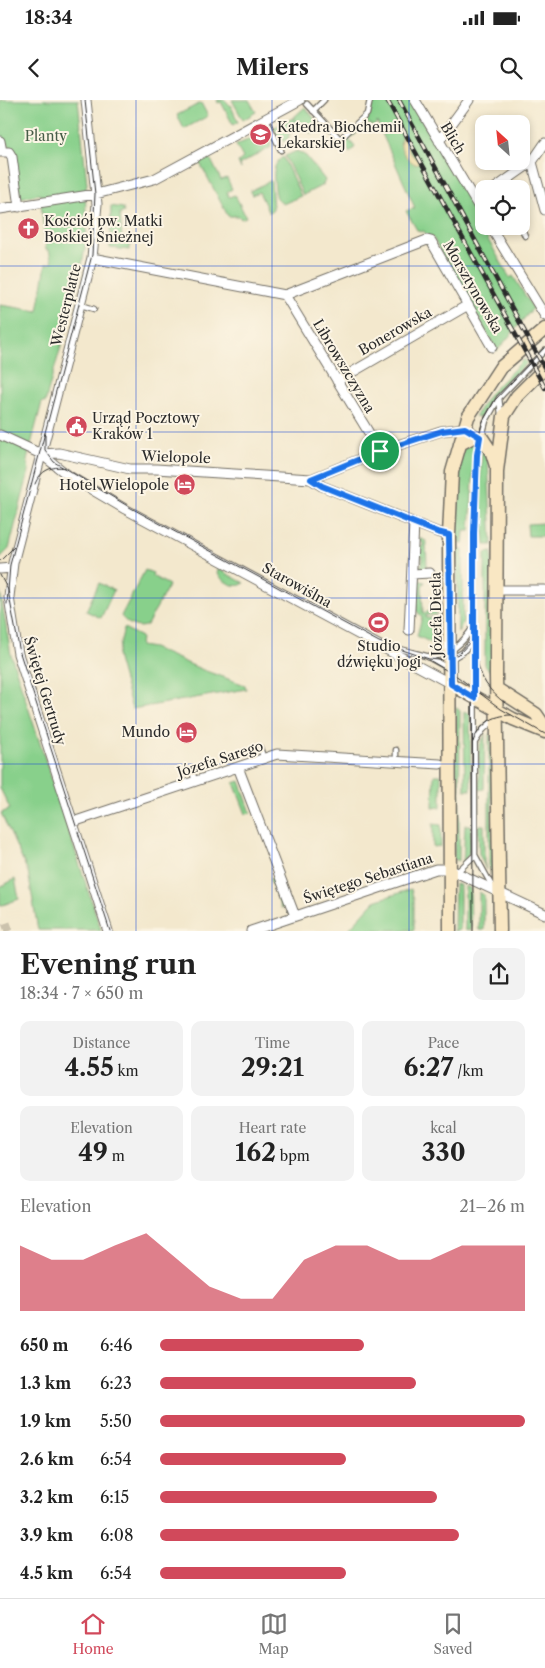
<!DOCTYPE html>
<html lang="en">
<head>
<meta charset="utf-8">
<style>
	:root { --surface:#fff; --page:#f2f2f2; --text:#222; --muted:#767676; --line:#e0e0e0; --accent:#d1495b }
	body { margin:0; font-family:"Libre Caslon Text",serif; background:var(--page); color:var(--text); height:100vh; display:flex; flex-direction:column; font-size:19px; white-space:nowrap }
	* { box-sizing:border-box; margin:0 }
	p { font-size:16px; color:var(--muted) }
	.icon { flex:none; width:28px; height:28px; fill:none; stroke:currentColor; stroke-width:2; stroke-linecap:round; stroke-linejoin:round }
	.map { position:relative; height:831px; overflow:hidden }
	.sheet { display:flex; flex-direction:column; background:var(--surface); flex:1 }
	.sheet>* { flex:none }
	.needle { width:32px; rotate:333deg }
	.buttons { position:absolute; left:475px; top:15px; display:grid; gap:10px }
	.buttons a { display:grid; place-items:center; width:55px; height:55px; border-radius:10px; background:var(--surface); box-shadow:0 2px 8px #0003; font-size:25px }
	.pin { position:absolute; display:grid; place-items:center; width:42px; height:42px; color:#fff; margin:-21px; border:2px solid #fff; border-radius:50%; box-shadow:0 1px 5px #0007 }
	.round { display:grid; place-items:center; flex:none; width:52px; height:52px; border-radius:10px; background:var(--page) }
	.overview { display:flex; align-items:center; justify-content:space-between; height:85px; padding:0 20px }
	h1 { font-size:28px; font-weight:800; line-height:38px }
	.stats { display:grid; grid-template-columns:repeat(3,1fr); gap:8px; height:85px; padding:5px 20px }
	.stats div { display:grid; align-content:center; border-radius:10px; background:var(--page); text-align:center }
	.stats b { font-size:25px; font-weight:800 }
	.stats small { font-size:14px; font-weight:400 }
	.stats p { font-size:14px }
	.chart { height:140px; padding:10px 20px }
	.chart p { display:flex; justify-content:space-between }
	.chart svg { width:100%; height:90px; margin-top:5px; fill:var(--accent); opacity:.7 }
	ul { padding:0 20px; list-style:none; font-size:16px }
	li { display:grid; grid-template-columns:80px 60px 1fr; align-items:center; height:38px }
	li i { height:12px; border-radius:6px; background:var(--accent) }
	.status { display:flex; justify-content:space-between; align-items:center; height:35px; padding:0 25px; background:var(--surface); direction:ltr }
	.status svg { height:14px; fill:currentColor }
	header { display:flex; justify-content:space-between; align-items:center; height:65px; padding:0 20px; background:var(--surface); font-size:22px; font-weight:800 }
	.tabs { display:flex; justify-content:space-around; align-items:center; height:70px; border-top:1px solid var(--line); background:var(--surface); font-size:14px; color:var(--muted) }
	.tabs a { display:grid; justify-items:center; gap:2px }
	.tabs .on { color:var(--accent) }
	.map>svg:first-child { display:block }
</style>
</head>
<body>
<div class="status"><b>18:34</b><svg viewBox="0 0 49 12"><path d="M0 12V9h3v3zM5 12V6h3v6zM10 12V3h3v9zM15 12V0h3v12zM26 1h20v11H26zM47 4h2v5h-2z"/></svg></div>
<header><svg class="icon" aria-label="back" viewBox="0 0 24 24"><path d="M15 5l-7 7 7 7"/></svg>Milers<svg class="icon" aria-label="search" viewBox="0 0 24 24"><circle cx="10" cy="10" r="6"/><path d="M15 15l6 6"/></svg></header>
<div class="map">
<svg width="545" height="831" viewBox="0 0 545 831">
	<rect width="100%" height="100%" fill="#fcf5e5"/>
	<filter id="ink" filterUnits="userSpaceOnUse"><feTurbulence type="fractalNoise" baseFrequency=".02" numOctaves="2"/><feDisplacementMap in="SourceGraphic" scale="10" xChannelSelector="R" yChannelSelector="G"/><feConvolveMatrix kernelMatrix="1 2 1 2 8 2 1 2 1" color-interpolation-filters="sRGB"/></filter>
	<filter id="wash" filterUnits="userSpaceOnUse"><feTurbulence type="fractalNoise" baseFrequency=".0096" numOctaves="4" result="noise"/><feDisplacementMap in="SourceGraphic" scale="20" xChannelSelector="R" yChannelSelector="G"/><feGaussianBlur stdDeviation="1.12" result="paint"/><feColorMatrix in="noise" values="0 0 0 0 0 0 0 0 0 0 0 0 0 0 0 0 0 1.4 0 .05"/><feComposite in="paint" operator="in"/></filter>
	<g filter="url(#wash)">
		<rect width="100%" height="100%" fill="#f3e8cd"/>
		<!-- green -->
		<path fill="#88d08b" stroke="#5a7e5b" d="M0 0H78L87 84C84 88 87 129 86 140 79 195 59 249 45 303L42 302 27 360 29 371 9 449 0 458V205L38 211 46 164 52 163 49 150H46L40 94 20 98 15 54 0 34Z
			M217 0H225L231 6 238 22 233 25 221 2 218 3Z
			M232 0H249L256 12 243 20Z
			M374 0H410L485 127 482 129 510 178 513 176 533 208 497 251 433 138 427 136 424 131 420 132 417 130 406 111 415 108 377 22 374 26 368 23 349 40 355 47 350 53 343 44 368 20Z
			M201 3 208 16 184 29 177 15Z
			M305 7 319 24 312 34 297 24 293 18Z
			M293 18 295 23 294 28 291 27 288 39 281 42 273 28Z
			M255 37 258 43 269 38 271 47 240 64 241 69 238 62 243 58 236 45Z
			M297 51 306 56 325 80 323 85 303 95 285 56Z
			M283 57 301 96 283 104 276 98C275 83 269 65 283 57Z
			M210 58 221 80 227 78 232 89 227 92 229 97 235 95 246 117 241 119 239 116H228L200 63Z
			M270 81H271L273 109 269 113 259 92 252 95 250 91Z
			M111 106 123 108 124 112 120 114 122 140H133L129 150 110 148Z
			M524 259 527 263 499 292 483 318 475 316 490 293Z
			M475 342 470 431H464L463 443H457V375L462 349Z
			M482 347 488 358 492 445H485L484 432 478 431Z
			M545 423V436H528L527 424Z
			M419 438 426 441 427 466 423 470 417 467 422 465V456L418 455V447H422L423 443 419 441Z
			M461 449 463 450V521L458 533 457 451Z
			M492 452V573L485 566V453Z
			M218 469 244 483 243 484C234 489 222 481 217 473Z
			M145 470 153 473 152 476 169 485 147 525C138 530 127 524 121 516Z
			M419 480 425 482 422 486 423 513 436 510V515H426V518H438L439 511V537L432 543 417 536 422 517 416 510 417 484Z
			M99 483 114 490 101 518 86 511Z
			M0 491 11 555 101 830H38L28 772 1 713 10 709 0 688Z
			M124 528 141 537 140 546 153 548 203 570 245 585 246 589 132 609 117 556Z
			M456 607 460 611 459 761 454 759Z
			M464 612 470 614 471 690H465Z
			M485 634 484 689 479 690V648Z
			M489 634 491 635 493 776 489 766Z
			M434 675H441V707L433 708Z
			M240 681 251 713 246 714 234 683Z
			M433 724 441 725V746L433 747Z
			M465 725H471C471 739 473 752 463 763Z
			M478 725H484V762L486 770 479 754Z
			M275 777 287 807 281 808 270 779Z
			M15 779 19 799 0 806V787Z
			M455 784 460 785V830L454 831Z
			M465 786 470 788 471 830H465Z
			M411 789 414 800V830H348L375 801Z
			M479 792 484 795V830H479Z"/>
		<!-- sand -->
		<path fill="#eeda9e" stroke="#8c8264" d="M403 34 410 53 420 62 415 64C405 58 396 46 403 34Z"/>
	</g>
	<g filter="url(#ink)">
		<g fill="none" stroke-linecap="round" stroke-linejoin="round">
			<!-- street-tunnel -->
			<path stroke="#cbc2ad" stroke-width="9" stroke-dasharray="9 4.5" stroke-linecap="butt" d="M6 823 9 831"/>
			<defs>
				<path id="lane" d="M307 4 340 39 367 14 370 0
					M313 11 324 0
					M266 19 281 50
					M521 126 525 136
					M81 205 94 209
					M499 298 501 314
					M384 545 426 556 446 567
					M429 556C450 556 463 543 474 526
					M451 559 463 552 473 540
					M475 642 483 630 494 620
					M260 648 264 659
					M396 661V650
					M192 671 195 681
					M456 773 475 755
					M493 788 475 755 474 460 477 355 486 321 499 298 545 250"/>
				<path id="street" d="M86 0 97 104 92 158 13 463 9 497 18 554 108 831
					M415 0 484 116
					M0 41 2 52
					M439 41 469 0
					M0 52H9L12 57 19 107
					M532 62 545 110
					M494 89 532 62 545 43
					M475 101 484 96
					M0 109 96 94 154 79 300 0
					M490 126 545 216
					M92 158 285 195 427 140 431 141 492 247
					M285 195 380 351
					M337 281 468 205
					M0 335 41 354 69 376 125 409 451 584
					M41 354 59 353 130 369H156L311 379 322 386 437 432 449 435
					M311 379 380 351 441 331 465 328 480 337
					M0 469 12 468
					M412 474 430 473
					M497 490H545
					M409 530 414 423
					M238 667 295 816
					M73 722 277 654 440 664
					M251 831 436 769H449L545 814"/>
				<path id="secondary" d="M460 344 473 337 482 338 492 353 496 366
					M451 584 513 619 545 632
					M497 589 536 614 545 627
					M450 831 449 435 452 372 468 317 500 268 545 229
					M500 831 496 576 497 371 504 316 517 296 545 268"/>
			</defs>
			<!-- lane casing -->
			<use href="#lane" stroke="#716d64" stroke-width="7"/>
			<!-- street casing -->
			<use href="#street" stroke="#716d64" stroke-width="11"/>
			<!-- secondary casing -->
			<use href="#secondary" stroke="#716d64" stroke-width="15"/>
			<!-- lane -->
			<use href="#lane" stroke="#fff" stroke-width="4.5"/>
			<!-- street -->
			<use href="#street" stroke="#fff" stroke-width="9"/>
			<!-- secondary -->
			<use href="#secondary" stroke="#f9e7c3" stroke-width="12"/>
			<!-- tram -->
			<path stroke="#2b2b2b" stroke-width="1" d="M45 333V350L54 362 131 408 379 542 429 559 439 560 459 554 472 540
				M35 384C40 371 52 365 65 368
				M0 461 14 447
				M0 475 8 490 20 553 110 831
				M7 504 10 465 92 155 95 94 85 0
				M477 558C479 578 490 592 505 603
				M429 560 458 577 501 609 545 634
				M473 642C479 624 493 615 511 615
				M473 831 472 441 475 350 482 323 495 300 545 247"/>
			<defs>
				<path id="rail" d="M387 0 545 288
					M399 0 545 269"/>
			</defs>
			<!-- rail casing -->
			<use href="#rail" stroke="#2b2b2b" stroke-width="4.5"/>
			<!-- rail -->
			<use href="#rail" stroke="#fcf5e5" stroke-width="2.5" stroke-dasharray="8" stroke-linecap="butt"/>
		</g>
	</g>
	<g fill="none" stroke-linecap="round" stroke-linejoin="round" filter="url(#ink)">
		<defs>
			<path id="route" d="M465 328 480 337 477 355 474 434V598L451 584 449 435 437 432 322 386 311 379 380 351 442 331Z"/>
		</defs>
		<!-- route casing -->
		<use href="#route" stroke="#fff" stroke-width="10"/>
		<!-- route -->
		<use href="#route" stroke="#1a73e8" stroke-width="6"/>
	</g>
	<!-- grid -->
	<path fill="none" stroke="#1d4ed8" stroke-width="1" stroke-opacity="0.55" d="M136 0V831M272 0V831M409 0V831M0 166H545M0 332H545M0 498H545M0 664H545"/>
	<!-- icons -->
	<defs>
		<symbol id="university-disc" viewBox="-11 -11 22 22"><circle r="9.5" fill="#d1495b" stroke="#fcf5e5"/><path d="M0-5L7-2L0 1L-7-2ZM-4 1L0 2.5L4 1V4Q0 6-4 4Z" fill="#fff"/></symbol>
		<symbol id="church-disc" viewBox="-11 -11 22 22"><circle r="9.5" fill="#d1495b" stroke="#fcf5e5"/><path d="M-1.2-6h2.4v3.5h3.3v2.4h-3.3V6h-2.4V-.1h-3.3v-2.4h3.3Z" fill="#fff"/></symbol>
		<symbol id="civic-disc" viewBox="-11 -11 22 22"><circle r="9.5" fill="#d1495b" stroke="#fcf5e5"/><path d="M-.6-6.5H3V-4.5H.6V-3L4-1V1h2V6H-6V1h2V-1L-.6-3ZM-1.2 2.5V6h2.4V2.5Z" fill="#fff"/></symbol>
		<symbol id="hotel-disc" viewBox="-11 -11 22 22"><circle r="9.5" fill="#d1495b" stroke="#fcf5e5"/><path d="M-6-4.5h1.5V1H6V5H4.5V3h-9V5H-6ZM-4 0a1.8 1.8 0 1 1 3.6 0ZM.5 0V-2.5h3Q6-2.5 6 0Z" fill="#fff"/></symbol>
		<symbol id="stadium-disc" viewBox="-11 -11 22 22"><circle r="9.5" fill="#d1495b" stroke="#fcf5e5"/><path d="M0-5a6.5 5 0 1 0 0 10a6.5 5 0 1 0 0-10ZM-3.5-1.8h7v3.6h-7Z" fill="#fff"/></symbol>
	</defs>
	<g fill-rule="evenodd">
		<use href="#university-disc" x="248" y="22" width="25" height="25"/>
		<use href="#church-disc" x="16" y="116" width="25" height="25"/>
		<use href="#civic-disc" x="64" y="314" width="25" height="25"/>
		<use href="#hotel-disc" x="172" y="372" width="25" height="25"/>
		<use href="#stadium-disc" x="366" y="510" width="25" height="25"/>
		<use href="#hotel-disc" x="174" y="620" width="25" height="25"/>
	</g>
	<g text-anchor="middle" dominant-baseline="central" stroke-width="4" stroke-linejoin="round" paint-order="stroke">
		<!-- poi labels -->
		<g font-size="14" fill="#2b2b2b" stroke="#fcf5e5" text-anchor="start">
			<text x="277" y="27">Katedra Biochemii<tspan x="277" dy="16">Lekarskiej</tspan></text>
			<text x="44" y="121">Kościół pw. Matki<tspan x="44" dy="16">Boskiej Śnieżnej</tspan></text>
			<text x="92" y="318">Urząd Pocztowy<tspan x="92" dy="16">Kraków 1</tspan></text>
			<text x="169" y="385" text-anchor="end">Hotel Wielopole</text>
			<text x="379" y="546" text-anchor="middle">Studio<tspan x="379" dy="16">dźwięku jogi</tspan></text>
			<text x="170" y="632" text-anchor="end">Mundo</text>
		</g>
		<!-- park labels -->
		<g font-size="14" fill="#475d48" stroke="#fcf5e5">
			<text x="46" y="36">Planty</text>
		</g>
		<!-- street labels -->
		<g font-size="14" fill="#2b2b2b" stroke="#fcf5e5">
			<text transform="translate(453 38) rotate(59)">Blich</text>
			<text transform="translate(473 187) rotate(60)">Morsztynowska</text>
			<text transform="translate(66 205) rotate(-76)">Westerplatte</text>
			<text transform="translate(395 231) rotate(-30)">Bonerowska</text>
			<text transform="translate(344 266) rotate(59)">Librowszczyzna</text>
			<text transform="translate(176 357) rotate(2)">Wielopole</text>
			<text transform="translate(297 485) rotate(29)">Starowiślna</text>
			<text transform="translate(436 514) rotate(-91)">Józefa Dietla</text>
			<text transform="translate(45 591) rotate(73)">Świętej Gertrudy</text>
			<text transform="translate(220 659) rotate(-18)">Józefa Sarego</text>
			<text transform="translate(368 778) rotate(-18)">Świętego Sebastiana</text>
		</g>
	</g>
</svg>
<div class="buttons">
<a><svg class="needle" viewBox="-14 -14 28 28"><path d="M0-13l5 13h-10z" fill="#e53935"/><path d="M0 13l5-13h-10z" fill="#767676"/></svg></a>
<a><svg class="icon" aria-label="locate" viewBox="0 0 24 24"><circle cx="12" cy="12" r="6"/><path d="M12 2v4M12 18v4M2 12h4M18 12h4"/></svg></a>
</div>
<div class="pin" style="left:380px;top:351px;background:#1e9e55"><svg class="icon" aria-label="arrive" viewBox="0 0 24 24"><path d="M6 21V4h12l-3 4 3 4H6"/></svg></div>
</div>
<section class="sheet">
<div class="overview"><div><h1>Evening run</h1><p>18:34 · 7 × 650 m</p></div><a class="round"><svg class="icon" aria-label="share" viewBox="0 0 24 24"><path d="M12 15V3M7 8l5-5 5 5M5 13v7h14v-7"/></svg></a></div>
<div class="stats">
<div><p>Distance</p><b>4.55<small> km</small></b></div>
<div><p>Time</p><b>29:21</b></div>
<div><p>Pace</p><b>6:27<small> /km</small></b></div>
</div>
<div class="stats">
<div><p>Elevation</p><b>49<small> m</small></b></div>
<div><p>Heart rate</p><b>162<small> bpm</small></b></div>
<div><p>kcal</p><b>330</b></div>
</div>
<div class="chart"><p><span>Elevation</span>21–26 m</p>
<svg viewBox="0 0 160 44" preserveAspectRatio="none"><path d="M0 44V12L10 19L20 19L30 12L40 6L50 19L60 32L70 38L80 38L90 19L100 12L110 12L120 19L130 19L140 12L150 12L160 12V44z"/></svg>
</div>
<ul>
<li><b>650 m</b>6:46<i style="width:56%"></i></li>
<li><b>1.3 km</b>6:23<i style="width:70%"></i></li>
<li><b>1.9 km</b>5:50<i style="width:100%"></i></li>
<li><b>2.6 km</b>6:54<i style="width:51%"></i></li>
<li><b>3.2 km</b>6:15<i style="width:76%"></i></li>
<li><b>3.9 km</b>6:08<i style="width:82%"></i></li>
<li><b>4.5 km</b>6:54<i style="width:51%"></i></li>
</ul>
</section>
<nav class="tabs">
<a class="on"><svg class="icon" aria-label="home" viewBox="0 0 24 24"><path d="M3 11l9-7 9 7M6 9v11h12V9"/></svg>Home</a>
<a><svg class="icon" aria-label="map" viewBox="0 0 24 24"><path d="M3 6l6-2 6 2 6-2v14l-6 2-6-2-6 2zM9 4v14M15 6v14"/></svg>Map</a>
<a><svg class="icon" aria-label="saved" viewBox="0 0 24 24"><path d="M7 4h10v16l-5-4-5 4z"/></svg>Saved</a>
</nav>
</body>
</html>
